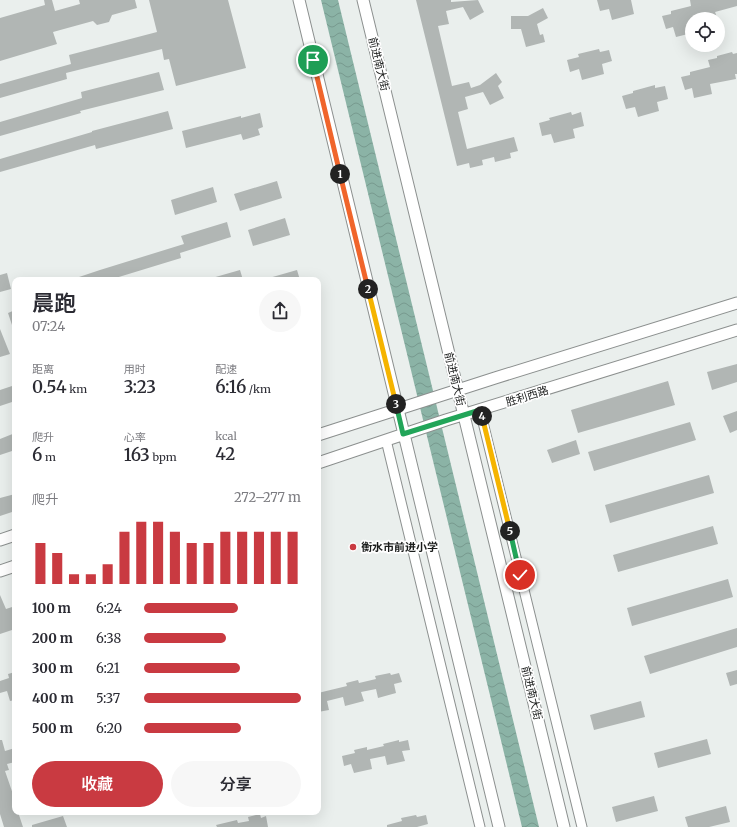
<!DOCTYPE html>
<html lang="zh">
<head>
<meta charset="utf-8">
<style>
	:root { --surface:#fff; --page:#f7f7f7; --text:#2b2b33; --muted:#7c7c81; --accent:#c93a41 }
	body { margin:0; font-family:Merriweather,"Noto Sans SC",serif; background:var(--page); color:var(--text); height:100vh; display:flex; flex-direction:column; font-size:15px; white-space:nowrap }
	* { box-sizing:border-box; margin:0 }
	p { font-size:13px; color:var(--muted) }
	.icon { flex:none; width:22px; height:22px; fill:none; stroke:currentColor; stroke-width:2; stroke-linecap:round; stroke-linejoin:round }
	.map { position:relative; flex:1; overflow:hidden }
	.details { position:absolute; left:12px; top:277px; width:309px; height:538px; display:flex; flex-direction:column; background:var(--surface); border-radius:8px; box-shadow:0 4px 16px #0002 }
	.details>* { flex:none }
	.tools { position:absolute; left:685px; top:12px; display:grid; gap:8px }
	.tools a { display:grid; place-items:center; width:40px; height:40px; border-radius:50%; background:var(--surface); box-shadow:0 4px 16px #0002; font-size:20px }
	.pin { position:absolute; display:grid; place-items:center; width:34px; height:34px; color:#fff; margin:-17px; border:2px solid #fff; border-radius:50%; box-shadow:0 1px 4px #0007 }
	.km { position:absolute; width:20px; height:20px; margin:-10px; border-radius:50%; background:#222; color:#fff; font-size:11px; line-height:20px; text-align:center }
	.round { display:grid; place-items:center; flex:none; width:42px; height:42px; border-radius:21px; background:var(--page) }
	.head { display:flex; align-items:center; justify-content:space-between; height:68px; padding:0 20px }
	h1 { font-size:22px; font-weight:600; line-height:30px }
	.figures { display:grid; grid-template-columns:repeat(3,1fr); gap:6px; height:68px; padding:4px 20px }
	.figures div { display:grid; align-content:center }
	.figures b { font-size:17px; font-weight:600 }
	.figures small { font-size:11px; font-weight:400 }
	.figures p { font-size:11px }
	.chart { height:112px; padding:8px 20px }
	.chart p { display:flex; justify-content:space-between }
	.chart svg { width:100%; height:72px; margin-top:4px; stroke:var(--accent); stroke-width:6 }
	.button { display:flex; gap:8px; margin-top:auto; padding:8px 20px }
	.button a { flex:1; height:46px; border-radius:24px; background:var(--accent); color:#fff; font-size:16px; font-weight:600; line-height:46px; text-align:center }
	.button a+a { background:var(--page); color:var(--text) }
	ul { padding:0 20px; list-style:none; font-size:13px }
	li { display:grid; grid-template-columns:64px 48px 1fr; align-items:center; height:30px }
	li i { height:10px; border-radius:5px; background:var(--accent) }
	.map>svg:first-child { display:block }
</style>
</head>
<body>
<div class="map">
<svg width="737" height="827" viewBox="0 0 737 827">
	<defs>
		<pattern id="water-waves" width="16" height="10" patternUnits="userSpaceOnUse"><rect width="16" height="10" fill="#8bb3a6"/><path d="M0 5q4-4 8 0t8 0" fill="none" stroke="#77998e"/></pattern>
	</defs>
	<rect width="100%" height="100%" fill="#eaefed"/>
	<!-- water -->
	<path fill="url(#water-waves)" d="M321 0H338L539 827H522Z"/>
	<!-- building -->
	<path fill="#b1b6b4" d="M44 0H52L55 11 80 4 79 0H135L137 8 112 15 109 22 97 25 93 21 53 32 57 44 0 61V18L45 5Z
		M149 0H228L246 68 176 86 169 59 164 60 162 49 66 73 67 79 0 98V84L71 64 69 55 157 32Z
		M416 0H451V2L478 0 484 12 470 20 463 7 446 11 449 24 438 26 452 86 469 82 471 88 480 85 496 73 502 82 498 86 504 98 490 105 483 92 465 97 468 109 458 112 467 149 514 137 518 151 510 153 511 158 495 162 494 157 482 160 483 165 470 168 469 163 457 166Z
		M597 0H631L634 14 612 20 609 9 600 11Z
		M690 0H737V6L715 12 717 17 692 19V33L676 37 673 27 666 29 662 16 671 14V11L691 6Z
		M543 8 548 18 537 24 540 35 543 34 545 42 526 47 521 29H511V16H528Z
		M599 49 600 52 609 50 612 61 602 64 604 74 582 80 579 69 570 72 567 60 579 57 578 54Z
		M732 52 733 54 737 53V74H735L736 79 710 84 712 94 694 98 692 88 685 90 681 77 690 75V72L710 67 708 60 717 58V56Z
		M159 72 164 90 80 111 81 113 0 136V122L82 98 81 92Z
		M655 85V88L665 86 668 99 657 102 659 111 638 117 635 107 626 109 622 96 633 93V91Z
		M168 111 173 129 96 149 95 145 0 172V159L92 132V131Z
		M571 112 572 115 581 112 584 126 573 129 575 138 554 143 551 134 542 136 539 123 550 120 549 118Z
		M260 113 263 127 258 129 260 135 243 140 241 134 186 148 182 131 241 116V118Z
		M277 181 282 198 240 211 234 194Z
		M213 187 217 202 175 215 171 200Z
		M285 218 290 235 253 246 248 230Z
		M227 222 231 237 180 253 181 258 109 280H76V278L100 270 184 244 181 236Z
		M240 270 243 280H213L212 278Z
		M297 270 300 280H269V278Z
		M7 273 11 289 0 292V275Z
		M15 310V331H14L8 313Z
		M0 329 10 354 0 357Z
		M737 364V382L712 390 707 372Z
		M668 381 675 405 578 433 571 410Z
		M15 385V401L0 406V390Z
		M737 411V430L730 433 723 416Z
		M690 422 696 440 594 471 588 452Z
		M15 433V450L0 455V439Z
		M576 440 580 454 552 463 547 450Z
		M709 475 714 493 610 523 605 505Z
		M15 494V511L0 516V498Z
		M713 526 718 544 618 572 613 555Z
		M728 579 733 597 632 626 627 608Z
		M0 595 6 609 15 606V629L0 634Z
		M737 628V647L650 674 644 656Z
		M737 670V684L730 686 726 673Z
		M15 672V700L10 701 7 691 0 693V681L9 678 8 674Z
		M390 673 391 675 399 673 402 682 394 684 396 693 378 698 376 689 361 692 364 701 345 706 343 697 327 701 329 710 318 712V693L347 686 346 683 358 680 359 683 376 679 375 676Z
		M641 701 645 717 594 730 590 715Z
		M707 739 711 754 658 768 654 753Z
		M0 740H2L5 751 15 748V762L7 764 9 770 5 771 15 800V812H18L23 827H4L0 814Z
		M399 740V742L408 740 410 750 402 751 405 761 387 765 385 756 370 759 372 769 354 773 351 764 344 766 342 756 355 753 354 750 367 747V750L384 746 383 744Z
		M654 796 658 811 616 822 612 807Z
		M726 806 730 822 709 827H688L685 817Z
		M260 814 261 818 266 816 268 827H217L216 825 237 820 238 823 249 821 248 817Z
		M416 815 417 817 426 815 428 824 417 827H387V825L402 821 401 818Z
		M63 816 67 827H32V825Z"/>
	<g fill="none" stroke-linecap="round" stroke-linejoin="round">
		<defs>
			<path id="minor" d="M480 410 582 827
				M386 440 480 827"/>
			<path id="major" d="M299 0 499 827
				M363 0 564 827
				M318 435 495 378 737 303
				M318 463 446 420 737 330
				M0 540 15 535
				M0 571 15 566"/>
		</defs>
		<!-- minor casing -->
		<use href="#minor" stroke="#8c908f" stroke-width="11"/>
		<!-- major casing -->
		<use href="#major" stroke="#8c908f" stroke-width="13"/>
		<!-- minor -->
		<use href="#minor" stroke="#fff" stroke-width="9"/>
		<!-- major -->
		<use href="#major" stroke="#fff" stroke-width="11"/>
	</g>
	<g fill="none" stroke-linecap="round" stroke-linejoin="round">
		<defs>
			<path id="split-1" d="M313 60 340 174"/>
			<path id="split-2" d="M340 174 368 289"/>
			<path id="split-3" d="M368 289 396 404"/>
			<path id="split-4" d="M396 404 403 434 480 410 482 416"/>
			<path id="split-5" d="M482 416 510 531"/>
			<path id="split-6" d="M510 531 520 575"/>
		</defs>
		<!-- split-1 casing -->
		<use href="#split-1" stroke="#fff" stroke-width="8"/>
		<!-- split-2 casing -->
		<use href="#split-2" stroke="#fff" stroke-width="8"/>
		<!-- split-3 casing -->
		<use href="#split-3" stroke="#fff" stroke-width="8"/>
		<!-- split-4 casing -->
		<use href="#split-4" stroke="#fff" stroke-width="8"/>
		<!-- split-5 casing -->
		<use href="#split-5" stroke="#fff" stroke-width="8"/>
		<!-- split-6 casing -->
		<use href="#split-6" stroke="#fff" stroke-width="8"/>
		<!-- split-1 -->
		<use href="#split-1" stroke="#f0652b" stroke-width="5"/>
		<!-- split-2 -->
		<use href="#split-2" stroke="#f0652b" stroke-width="5"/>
		<!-- split-3 -->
		<use href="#split-3" stroke="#f5b400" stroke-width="5"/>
		<!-- split-4 -->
		<use href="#split-4" stroke="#22a559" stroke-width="5"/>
		<!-- split-5 -->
		<use href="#split-5" stroke="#f5b400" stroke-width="5"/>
		<!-- split-6 -->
		<use href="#split-6" stroke="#22a559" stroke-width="5"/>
	</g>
	<!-- markers -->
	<circle fill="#c93a41" stroke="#fff" stroke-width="1.5" cx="353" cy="547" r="4"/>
	<g text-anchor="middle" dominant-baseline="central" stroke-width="3.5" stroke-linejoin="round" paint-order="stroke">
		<!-- street labels -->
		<g font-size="11" fill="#1a1c1b" stroke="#fff">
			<text transform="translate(379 64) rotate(76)">前进南大街</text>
			<text transform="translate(455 379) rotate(76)">前进南大街</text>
			<text transform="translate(527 396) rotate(-17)">胜利西路</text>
			<text transform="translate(532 693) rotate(76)">前进南大街</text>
		</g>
		<!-- poi labels -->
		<g font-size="11" font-weight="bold" fill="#1a1c1b" stroke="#fff" text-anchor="start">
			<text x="361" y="547">衡水市前进小学</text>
		</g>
	</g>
</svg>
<div class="tools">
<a><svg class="icon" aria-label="locate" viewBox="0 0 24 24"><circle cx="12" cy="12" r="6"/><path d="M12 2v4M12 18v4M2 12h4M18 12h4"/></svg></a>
</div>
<div class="pin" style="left:313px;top:60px;background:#1e9e55"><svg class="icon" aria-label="arrive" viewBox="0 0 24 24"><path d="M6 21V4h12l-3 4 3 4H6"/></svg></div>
<div class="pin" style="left:520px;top:575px;background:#d93025"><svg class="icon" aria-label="check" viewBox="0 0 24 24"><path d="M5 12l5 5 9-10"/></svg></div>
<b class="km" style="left:340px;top:174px">1</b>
<b class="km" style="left:368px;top:289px">2</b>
<b class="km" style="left:396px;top:404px">3</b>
<b class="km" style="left:482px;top:416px">4</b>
<b class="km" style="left:510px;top:531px">5</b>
<section class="details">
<div class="head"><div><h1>晨跑</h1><p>07:24</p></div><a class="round"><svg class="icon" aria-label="share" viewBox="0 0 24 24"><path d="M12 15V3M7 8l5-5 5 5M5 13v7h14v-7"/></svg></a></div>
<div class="figures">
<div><p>距离</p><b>0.54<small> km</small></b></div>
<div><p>用时</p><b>3:23</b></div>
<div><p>配速</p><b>6:16<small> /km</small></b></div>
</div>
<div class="figures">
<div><p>爬升</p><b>6<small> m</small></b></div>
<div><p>心率</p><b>163<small> bpm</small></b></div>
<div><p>kcal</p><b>42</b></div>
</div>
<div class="chart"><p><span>爬升</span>272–277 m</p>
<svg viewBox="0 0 160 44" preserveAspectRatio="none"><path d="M5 44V19M15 44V25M25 44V38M35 44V38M45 44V32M55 44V12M65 44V6M75 44V6M85 44V12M95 44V19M105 44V19M115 44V12M125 44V12M135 44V12M145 44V12M155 44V12"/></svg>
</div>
<ul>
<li><b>100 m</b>6:24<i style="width:60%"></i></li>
<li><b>200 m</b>6:38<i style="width:52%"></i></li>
<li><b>300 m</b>6:21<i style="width:61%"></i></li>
<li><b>400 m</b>5:37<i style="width:100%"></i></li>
<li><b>500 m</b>6:20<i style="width:62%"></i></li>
</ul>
<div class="button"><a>收藏</a><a>分享</a></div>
</section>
</div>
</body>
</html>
